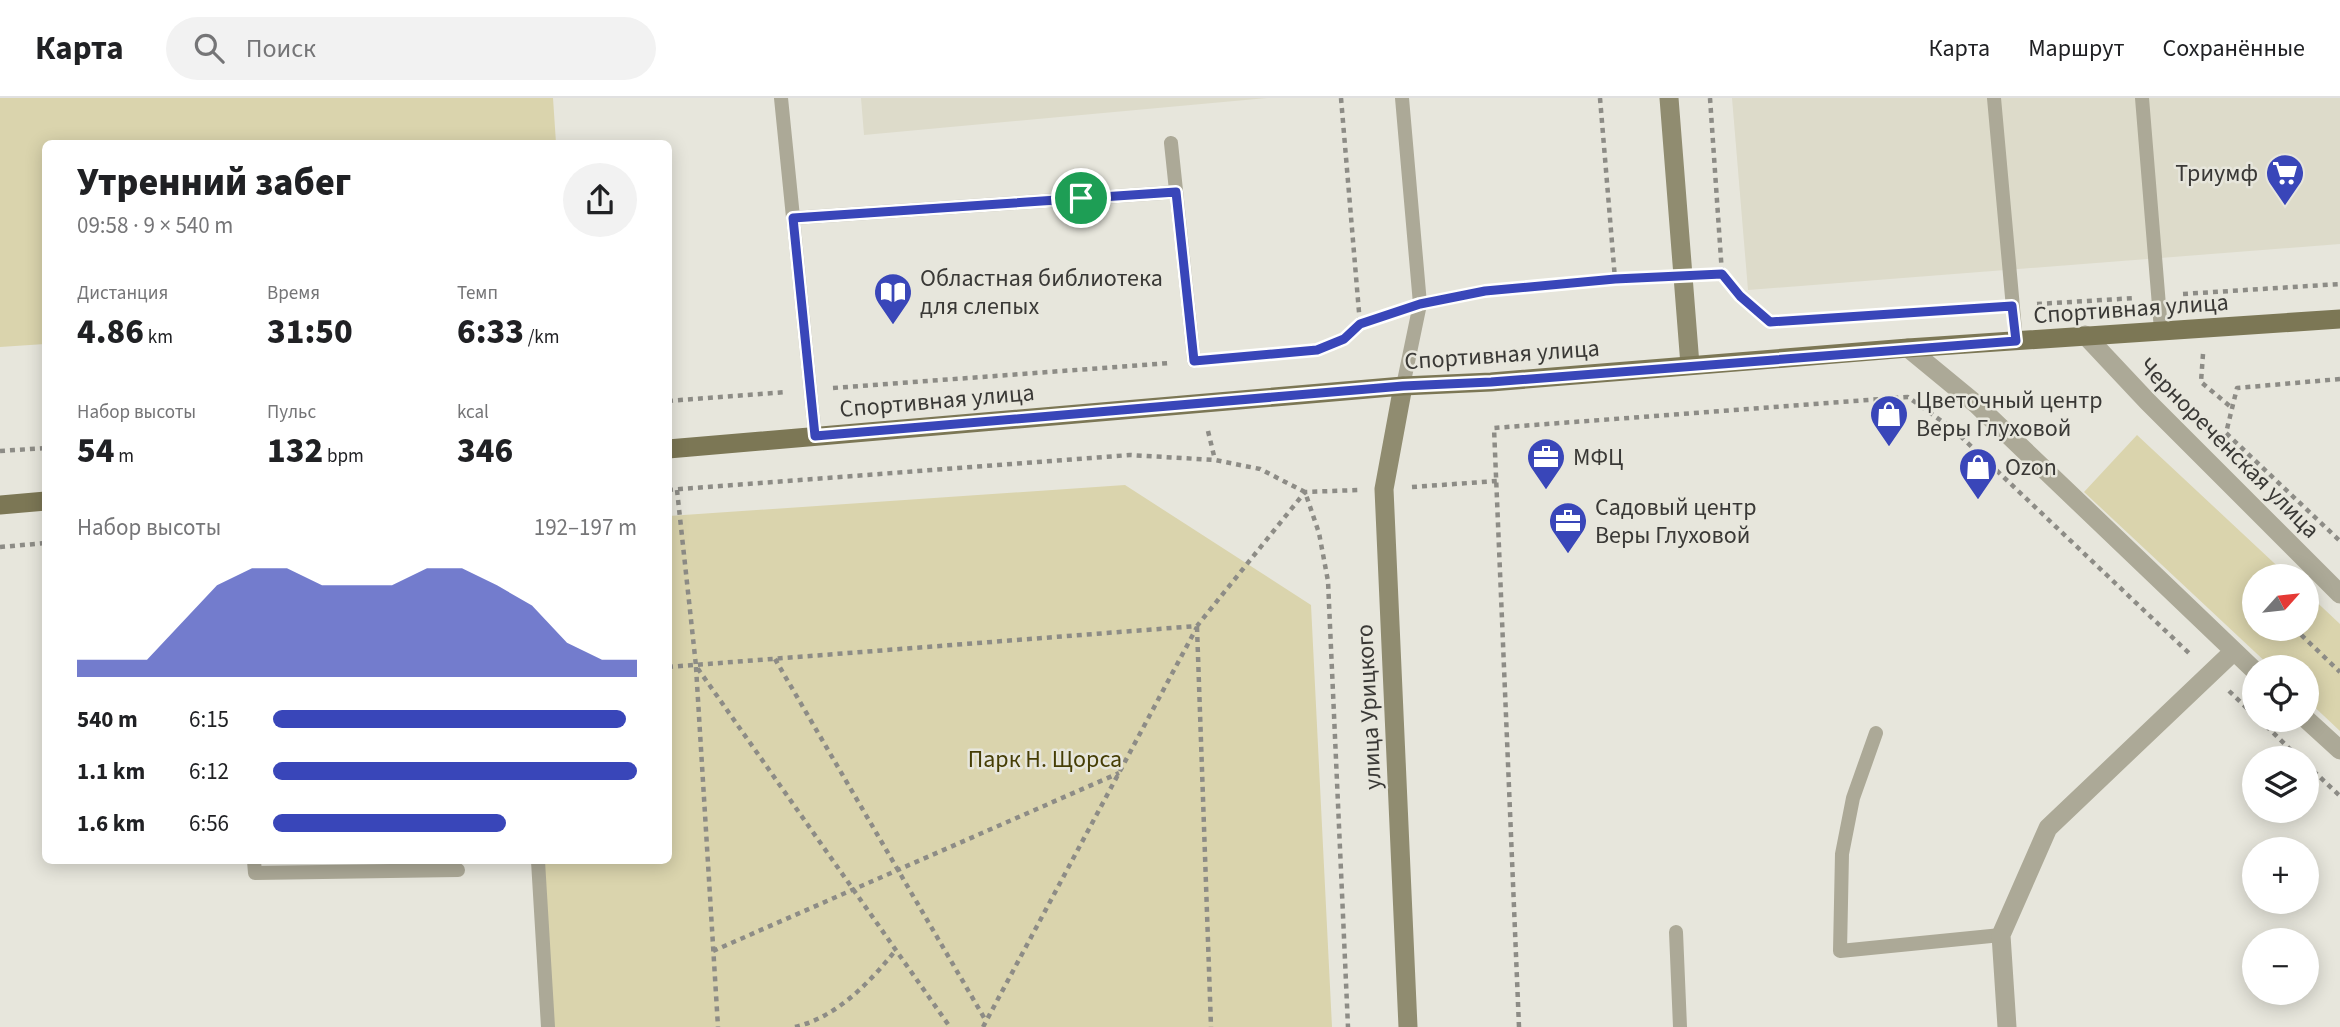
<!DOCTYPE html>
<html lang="ru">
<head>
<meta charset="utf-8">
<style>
	:root { --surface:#fff; --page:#f2f2f2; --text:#202124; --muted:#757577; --line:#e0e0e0; --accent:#3946b9 }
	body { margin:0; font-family:"Source Sans 3",sans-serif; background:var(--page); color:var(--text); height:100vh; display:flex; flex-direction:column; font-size:26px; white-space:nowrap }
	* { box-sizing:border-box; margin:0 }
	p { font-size:23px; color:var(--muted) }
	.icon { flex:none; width:38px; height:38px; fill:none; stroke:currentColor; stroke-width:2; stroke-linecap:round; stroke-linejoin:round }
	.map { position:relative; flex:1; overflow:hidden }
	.details { position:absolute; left:42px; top:42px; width:630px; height:724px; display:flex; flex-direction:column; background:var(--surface); border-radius:10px; box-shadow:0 4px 18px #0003 }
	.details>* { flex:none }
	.needle { width:46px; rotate:63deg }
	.tools { position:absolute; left:2242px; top:466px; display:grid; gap:14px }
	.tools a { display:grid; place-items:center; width:77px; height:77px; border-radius:50%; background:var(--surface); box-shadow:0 4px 18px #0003; font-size:35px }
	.pin { position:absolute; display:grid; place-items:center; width:60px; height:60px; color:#fff; margin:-30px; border:4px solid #fff; border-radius:50%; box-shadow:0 2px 7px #0007 }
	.round { display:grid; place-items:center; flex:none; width:74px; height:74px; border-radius:37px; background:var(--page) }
	.head { display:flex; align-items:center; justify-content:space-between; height:119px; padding:0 35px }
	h1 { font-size:38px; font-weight:800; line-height:52px }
	.metrics { display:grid; grid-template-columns:repeat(3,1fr); gap:10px; height:119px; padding:7px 35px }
	.metrics div { display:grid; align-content:center }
	.metrics b { font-size:35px; font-weight:800 }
	.metrics small { font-size:19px; font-weight:400 }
	.metrics p { font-size:19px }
	.chart { height:196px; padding:14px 35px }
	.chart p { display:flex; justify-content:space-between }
	.chart svg { width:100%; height:126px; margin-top:7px; fill:var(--accent); opacity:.7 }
	ul { padding:0 35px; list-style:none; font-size:23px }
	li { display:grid; grid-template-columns:112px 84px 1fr; align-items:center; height:52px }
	li i { height:18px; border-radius:9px; background:var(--accent) }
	header { display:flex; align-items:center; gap:42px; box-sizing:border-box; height:98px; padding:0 35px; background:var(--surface); border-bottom:2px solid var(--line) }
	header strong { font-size:33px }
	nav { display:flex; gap:38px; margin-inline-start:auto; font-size:24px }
	.search { width:490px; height:63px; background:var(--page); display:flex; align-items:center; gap:18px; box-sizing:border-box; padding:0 24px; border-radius:38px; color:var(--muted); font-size:26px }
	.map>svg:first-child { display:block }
</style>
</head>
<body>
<header>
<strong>Карта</strong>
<div class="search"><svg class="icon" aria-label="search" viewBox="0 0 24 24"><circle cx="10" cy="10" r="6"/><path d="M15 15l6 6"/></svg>Поиск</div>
<nav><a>Карта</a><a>Маршрут</a><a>Сохранённые</a></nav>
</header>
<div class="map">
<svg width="2340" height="929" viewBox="0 0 2340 929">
	<rect width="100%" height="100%" fill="#e7e6dc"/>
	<!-- built -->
	<path fill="#dddbca" d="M861 0H1267L864 37Z
		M1732 0H2340V146L1748 192Z"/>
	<!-- green -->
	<path fill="#dad4ad" d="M0 0H553L556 45 46 46 45 246 0 249Z
		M2137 337 2288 478H2254V530H2306L2307 495 2340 526V633L2307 602 2306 569H2271L2084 394Z
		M1125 387 1311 507 1332 929H548L540 763H668L669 418Z"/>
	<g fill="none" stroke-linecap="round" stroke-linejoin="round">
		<!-- path -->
		<path stroke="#8d8c86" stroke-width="4.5" stroke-dasharray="5 5" stroke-linecap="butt" d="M1341 0 1360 226
			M1600 0 1615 181
			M1710 0 1722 176
			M1711 177 1722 176 1740 198 1770 224 1990 209
			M2183 196 2340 186
			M1443 201C1513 187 1585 182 1657 180
			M2037 206 2136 200
			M2203 256 2201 284 2232 310
			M1217 261 1317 252 1344 241 1360 226 1394 214
			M2340 281 2237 290 2226 335 2340 443
			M833 290 1170 265
			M668 303 786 294
			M1208 333 1215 362
			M0 353 46 350
			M1412 389 1497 383
			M668 392 1130 357 1215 362 1260 371 1305 394 1319 435 1328 483 1348 929
			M677 392 696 568 950 929
			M0 449 46 445
			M1197 529 1211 929
			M2294 530 2340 574
			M775 561 986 923
			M668 569 1197 528 1305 394 1358 392
			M696 569 718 929
			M2229 593 2254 617
			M2259 621 2299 660
			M2306 666 2340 698
			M713 853 1119 675
			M795 929C837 919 869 885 895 853
			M983 929 1197 529
			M1519 929 1494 330 1908 299 1954 332 2192 558"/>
		<!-- service -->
		<path stroke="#aca997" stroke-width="14" d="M781 0 815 338
			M1402 0 1420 206 1403 288
			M1994 0 2016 243
			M2142 0 2161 232
			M1171 45 1194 263
			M793 120 1176 94
			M1876 635 1853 700 1842 756 1840 853 2001 837
			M254 763 255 775 458 772
			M538 763 548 929
			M1676 834 1680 929"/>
		<!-- minor -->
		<path stroke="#aca997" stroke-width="19" d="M2085 237 2147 303 2340 496
			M1908 250 1976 306 2254 572
			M2306 621 2340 652
			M2007 929 2001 837 2048 730 2234 553"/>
		<!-- secondary -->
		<path stroke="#908c70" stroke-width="19" d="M1669 0 1690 267
			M1403 288 1384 391 1408 929"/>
		<!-- primary -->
		<path stroke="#7c7755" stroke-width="19" d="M668 351 1403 288 1491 284 1908 250 2340 221
			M0 407 46 403"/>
	</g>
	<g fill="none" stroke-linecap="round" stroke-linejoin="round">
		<defs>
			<path id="route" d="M1176 94 1194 263 1317 252 1344 241 1360 226 1420 206 1485 193 1615 181 1722 176 1740 198 1770 224 2012 208 2016 243 1491 284 1403 288 815 338 793 120Z"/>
		</defs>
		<!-- route casing -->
		<use href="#route" stroke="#fff" stroke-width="14"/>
		<!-- route -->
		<use href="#route" stroke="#3946b9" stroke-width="9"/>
	</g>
	<!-- icons -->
	<defs>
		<symbol id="supermarket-pin" viewBox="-11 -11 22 30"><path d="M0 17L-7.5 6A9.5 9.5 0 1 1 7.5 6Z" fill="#3946b9" stroke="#e7e6dc"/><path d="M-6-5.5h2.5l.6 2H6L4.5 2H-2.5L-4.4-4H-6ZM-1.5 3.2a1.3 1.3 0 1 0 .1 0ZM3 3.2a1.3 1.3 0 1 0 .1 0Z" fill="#fff"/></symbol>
		<symbol id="library-pin" viewBox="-11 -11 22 30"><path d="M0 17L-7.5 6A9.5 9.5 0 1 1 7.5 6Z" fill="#3946b9" stroke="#e7e6dc"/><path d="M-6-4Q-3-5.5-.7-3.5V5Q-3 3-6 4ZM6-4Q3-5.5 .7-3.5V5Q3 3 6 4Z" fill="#fff"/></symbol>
		<symbol id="shop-pin" viewBox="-11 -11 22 30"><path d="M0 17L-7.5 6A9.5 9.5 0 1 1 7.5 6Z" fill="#3946b9" stroke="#e7e6dc"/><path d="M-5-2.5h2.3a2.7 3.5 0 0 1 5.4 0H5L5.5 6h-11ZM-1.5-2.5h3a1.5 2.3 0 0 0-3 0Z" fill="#fff"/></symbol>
		<symbol id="office-pin" viewBox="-11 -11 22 30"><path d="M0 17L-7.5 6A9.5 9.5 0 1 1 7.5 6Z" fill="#3946b9" stroke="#e7e6dc"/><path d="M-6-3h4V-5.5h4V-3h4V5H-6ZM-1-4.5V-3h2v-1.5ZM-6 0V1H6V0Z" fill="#fff"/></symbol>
	</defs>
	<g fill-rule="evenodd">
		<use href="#supermarket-pin" x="2263" y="53" width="44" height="60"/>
		<use href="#library-pin" x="871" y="172" width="44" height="60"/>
		<use href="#shop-pin" x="1867" y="294" width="44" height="60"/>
		<use href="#office-pin" x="1524" y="337" width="44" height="60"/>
		<use href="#shop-pin" x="1956" y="347" width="44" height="60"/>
		<use href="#office-pin" x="1546" y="401" width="44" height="60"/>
	</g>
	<g text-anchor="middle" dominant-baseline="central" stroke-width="5" stroke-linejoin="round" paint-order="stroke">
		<!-- poi labels -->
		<g font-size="24" fill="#3a3936" stroke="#e7e6dc" text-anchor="start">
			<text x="2258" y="75" text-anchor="end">Триумф</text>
			<text x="920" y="180">Областная библиотека<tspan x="920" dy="28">для слепых</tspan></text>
			<text x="1916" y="302">Цветочный центр<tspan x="1916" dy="28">Веры Глуховой</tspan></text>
			<text x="1573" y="359">МФЦ</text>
			<text x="2005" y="369">Ozon</text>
			<text x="1595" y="409">Садовый центр<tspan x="1595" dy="28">Веры Глуховой</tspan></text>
		</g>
		<!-- street labels -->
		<g font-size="24" fill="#3a3936" stroke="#e7e6dc">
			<text transform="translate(2131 211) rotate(-4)">Спортивная улица</text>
			<text transform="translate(1502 257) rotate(-4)">Спортивная улица</text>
			<text transform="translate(937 303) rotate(-5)">Спортивная улица</text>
			<text transform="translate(2229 350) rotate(45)">Чернореченская улица</text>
			<text transform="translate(1369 609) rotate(-93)">улица Урицкого</text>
		</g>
		<!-- park labels -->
		<g font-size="24" fill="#453d05" stroke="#e7e6dc">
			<text x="1045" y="661">Парк Н. Щорса</text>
		</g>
	</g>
</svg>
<div class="tools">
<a><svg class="needle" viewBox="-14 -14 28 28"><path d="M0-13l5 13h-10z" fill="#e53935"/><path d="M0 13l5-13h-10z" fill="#757577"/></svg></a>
<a><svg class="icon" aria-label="locate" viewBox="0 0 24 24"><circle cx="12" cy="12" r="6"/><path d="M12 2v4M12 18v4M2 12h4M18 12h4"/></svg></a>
<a><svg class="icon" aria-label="layers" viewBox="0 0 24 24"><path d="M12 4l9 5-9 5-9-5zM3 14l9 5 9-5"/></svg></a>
<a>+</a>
<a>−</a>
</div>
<div class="pin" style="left:1081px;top:100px;background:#1e9e55"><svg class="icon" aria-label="arrive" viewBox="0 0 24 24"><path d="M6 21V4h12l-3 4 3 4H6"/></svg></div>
<section class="details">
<div class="head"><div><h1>Утренний забег</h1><p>09:58 · 9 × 540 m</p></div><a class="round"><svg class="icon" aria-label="share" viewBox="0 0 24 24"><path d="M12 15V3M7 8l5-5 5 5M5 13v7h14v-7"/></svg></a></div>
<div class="metrics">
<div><p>Дистанция</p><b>4.86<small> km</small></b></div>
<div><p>Время</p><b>31:50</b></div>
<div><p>Темп</p><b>6:33<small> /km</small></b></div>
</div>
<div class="metrics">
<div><p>Набор высоты</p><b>54<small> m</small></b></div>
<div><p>Пульс</p><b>132<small> bpm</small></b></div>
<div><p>kcal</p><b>346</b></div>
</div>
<div class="chart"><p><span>Набор высоты</span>192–197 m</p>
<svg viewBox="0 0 160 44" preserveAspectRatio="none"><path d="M0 44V38L10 38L20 38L30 25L40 12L50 6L60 6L70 12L80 12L90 12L100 6L110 6L120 12L130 19L140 32L150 38L160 38V44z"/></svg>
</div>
<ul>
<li><b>540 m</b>6:15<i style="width:97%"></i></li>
<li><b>1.1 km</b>6:12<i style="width:100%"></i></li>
<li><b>1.6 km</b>6:56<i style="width:64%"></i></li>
</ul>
</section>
</div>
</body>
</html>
